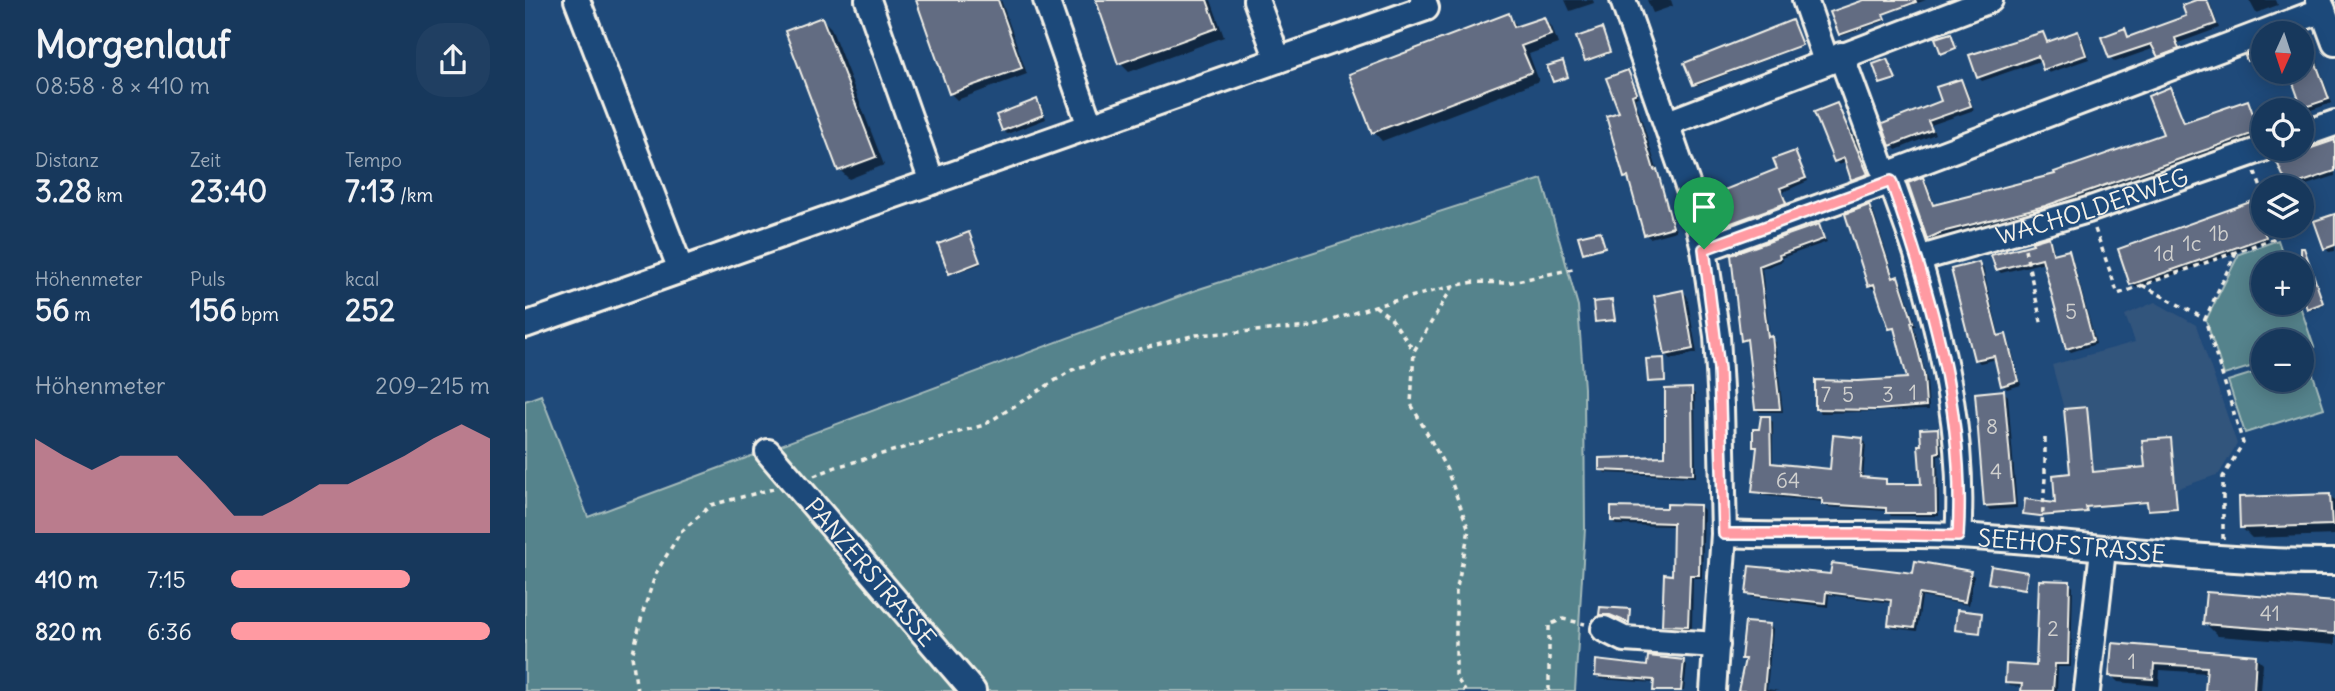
<!DOCTYPE html>
<html lang="de">
<head>
<meta charset="utf-8">
<style>
	:root { --surface:#17385c; --page:#203f62; --text:#f1f3f6; --muted:#9eacbb; --line:#365272; --accent:#ff9aa2 }
	body { margin:0; font-family:Delius,sans-serif; background:var(--page); color:var(--text); height:100vh; display:flex; flex-direction:column; font-size:26px; white-space:nowrap }
	* { box-sizing:border-box; margin:0 }
	p { font-size:23px; color:var(--muted) }
	.icon { flex:none; width:38px; height:38px; fill:none; stroke:currentColor; stroke-width:2; stroke-linecap:round; stroke-linejoin:round }
	.map { position:relative; flex:1; overflow:hidden }
	.side { display:flex; flex-direction:column; background:var(--surface); width:525px }
	.side>* { flex:none }
	.needle { width:46px; rotate:183deg }
	.buttons { position:absolute; left:1726px; top:21px; display:grid; gap:14px }
	.buttons a { display:grid; place-items:center; width:63px; height:63px; border-radius:50%; background:var(--surface); box-shadow:0 4px 18px #0003,0 0 0 2px var(--line); font-size:35px }
	.pin { position:absolute; display:grid; place-items:center; width:60px; height:60px; color:#fff; margin:-72px -30px; border-radius:50% 50% 50% 0; rotate:-45deg; box-shadow:0 0 7px #0007 }
	.pin .icon { rotate:45deg }
	.round { display:grid; place-items:center; flex:none; width:74px; height:74px; border-radius:28px; background:var(--page) }
	.headline { display:flex; align-items:center; justify-content:space-between; height:119px; padding:0 35px }
	h1 { font-size:38px; font-weight:700; line-height:52px }
	.stats { display:grid; grid-template-columns:repeat(3,1fr); gap:10px; height:119px; padding:7px 35px }
	.stats div { display:grid; align-content:center }
	.stats b { font-size:30px; font-weight:700 }
	.stats small { font-size:19px; font-weight:400 }
	.stats p { font-size:19px }
	.chart { height:196px; padding:14px 35px }
	.chart p { display:flex; justify-content:space-between }
	.chart svg { width:100%; height:126px; margin-top:7px; fill:var(--accent); opacity:.7 }
	ul { padding:0 35px; list-style:none; font-size:23px }
	li { display:grid; grid-template-columns:112px 84px 1fr; align-items:center; height:52px }
	li i { height:18px; border-radius:9px; background:var(--accent) }
	main { display:flex; flex:1; min-height:0 }
	.map>svg:first-child { display:block }
</style>
</head>
<body>
<main>
<section class="side">
<div class="headline"><div><h1>Morgenlauf</h1><p>08:58 · 8 × 410 m</p></div><a class="round"><svg class="icon" aria-label="share" viewBox="0 0 24 24"><path d="M12 15V3M7 8l5-5 5 5M5 13v7h14v-7"/></svg></a></div>
<div class="stats">
<div><p>Distanz</p><b>3.28<small> km</small></b></div>
<div><p>Zeit</p><b>23:40</b></div>
<div><p>Tempo</p><b>7:13<small> /km</small></b></div>
</div>
<div class="stats">
<div><p>Höhenmeter</p><b>56<small> m</small></b></div>
<div><p>Puls</p><b>156<small> bpm</small></b></div>
<div><p>kcal</p><b>252</b></div>
</div>
<div class="chart"><p><span>Höhenmeter</span>209–215 m</p>
<svg viewBox="0 0 160 44" preserveAspectRatio="none"><path d="M0 44V11L10 17L20 22L30 17L40 17L50 17L60 27L70 38L80 38L90 33L100 27L110 27L120 22L130 17L140 11L150 6L160 11V44z"/></svg>
</div>
<ul>
<li><b>410 m</b>7:15<i style="width:69%"></i></li>
<li><b>820 m</b>6:36<i style="width:100%"></i></li>
</ul>
</section>
<div class="map">
<svg width="1810" height="691" viewBox="0 0 1810 691">
	<rect width="100%" height="100%" fill="#1f4a7a"/>
	<filter id="ink" filterUnits="userSpaceOnUse"><feTurbulence type="fractalNoise" baseFrequency=".0143" numOctaves="2"/><feDisplacementMap in="SourceGraphic" scale="14" xChannelSelector="R" yChannelSelector="G"/><feConvolveMatrix kernelMatrix="1 2 1 2 8 2 1 2 1" color-interpolation-filters="sRGB"/></filter>
	<g filter="url(#ink)">
		<!-- built -->
		<path fill="#33547c" d="M1630 302 1671 325 1712 444 1694 474 1651 489 1652 508 1623 510 1622 502 1562 507V512L1531 515 1528 475 1545 473 1539 409 1527 365 1610 342 1600 315Z"/>
		<!-- green -->
		<path fill="#54838c" stroke="#a4baba" stroke-width="2" d="M1017 179 1053 306 1059 388 1060 528 1050 691H0V401L16 395 63 517 674 289Z
			M1753 240 1761 264H1738V303H1774L1789 347 1776 351V341H1738V363L1699 375 1681 320 1714 254Z
			M1782 356 1799 408 1720 433 1703 381 1738 370V380H1776V358Z"/>
		<!-- shadow -->
		<path fill="#0007" d="M393 0H476L502 74 432 100 425 93Z
			M573 0H686L699 37 604 72 595 63Z
			M1040 0H1068L1069 3 1045 11Z
			M1122 0H1146L1148 6 1128 13Z
			M1336 0H1401L1358 15 1360 21 1317 36 1315 34 1337 2Z
			M1677 0 1685 3 1694 28 1653 43 1657 53 1638 60 1630 48 1590 62 1586 58 1579 38 1600 30 1605 38 1663 17Z
			M1724 0H1751L1753 5 1731 13Z
			M983 15 994 28 1019 19 1027 27 1033 44 1004 54 1014 81 857 141 849 132Z
			M297 19 306 28 359 165 324 179 315 170Z
			M1268 24 1277 46 1171 86 1169 84Z
			M1078 32 1086 53 1063 61 1061 60Z
			M1552 33 1557 37 1564 59 1524 73 1515 61 1457 81 1453 77 1518 34 1524 43Z
			M1780 35 1784 39 1807 103 1783 111 1779 107 1766 72H1776Z
			M1103 72 1106 76 1114 97 1110 98 1151 231 1125 238 1121 235 1106 180 1100 177 1096 113Z
			M1436 81 1440 85 1449 110 1406 125 1410 134 1371 150 1367 145 1418 102Z
			M1645 89 1648 93 1660 124 1722 102 1729 116 1738 113V134L1524 209 1421 235 1408 242 1404 238 1398 179 1402 183 1410 207 1533 176 1641 136Z
			M512 101 516 105 521 119 482 134 478 130Z
			M1312 105 1330 137 1346 178 1332 183 1328 179 1322 162 1314 165 1310 161Z
			M1761 105 1766 110H1746Z
			M1810 142V176L1775 187 1764 186 1767 156 1764 149 1778 152Z
			M1269 153 1283 181 1258 192 1264 207 1207 228 1203 224Z
			M1728 203 1732 208 1744 241 1611 288 1607 284Z
			M1344 207 1348 211 1370 279 1373 278 1377 282 1391 326H1389L1402 380 1404 410 1296 413 1292 408 1333 383 1384 380 1372 332 1366 328 1352 288 1348 289 1344 285Z
			M1810 216V251L1804 252 1800 248Z
			M1293 226 1302 242 1256 258 1258 261 1237 269 1245 339 1250 342 1258 412H1235L1231 409 1224 343 1218 340 1208 256Z
			M1075 232 1080 248 1061 253 1059 252Z
			M445 236 456 264 427 274 426 273Z
			M1523 239 1527 243 1530 256 1544 252 1547 256 1571 344 1546 352 1542 348 1520 262 1476 273 1472 269Z
			M1781 259 1798 305 1785 310 1776 264 1768 263Z
			M1454 264 1458 268 1475 338 1480 336 1484 340 1496 385 1482 389 1478 385 1472 359 1455 363 1451 360Z
			M1158 291 1162 296 1172 353 1146 359 1141 354Z
			M1087 301 1091 321 1074 323 1072 322Z
			M1138 360 1141 382 1126 383 1124 381Z
			M1166 390 1170 394 1171 477 1080 473 1076 469 1142 458Z
			M1479 392 1483 396 1492 508 1465 510 1461 506Z
			M1562 408 1569 473 1622 469 1645 440 1647 441 1653 509 1626 511 1624 503 1562 508V513L1517 517 1499 513 1532 505 1547 475Z
			M1244 418 1248 422V465L1307 471 1337 439 1341 443 1338 479 1360 481 1363 484 1398 486V447L1412 430 1416 433 1417 455 1413 456 1414 516H1366L1362 511 1302 507 1299 502 1233 495 1229 491 1234 450 1230 446Z
			M1805 495 1810 501V535L1727 538 1716 527Z
			M1175 506 1179 510 1177 578H1168L1167 629 1143 628 1139 625 1149 576 1150 526 1091 525 1087 521Z
			M1445 573 1449 576 1444 605 1397 597 1392 631 1368 628 1364 624 1367 603 1304 595 1303 607 1227 597 1223 594 1307 576Z
			M1502 573V589L1465 582Z
			M1544 583 1548 587 1546 667H1533L1532 691H1498V687L1485 686 1481 682 1513 667Z
			M1810 603V645L1693 636 1680 623Z
			M1456 614V634L1432 630Z
			M1244 625 1248 629 1242 689 1254 691H1215L1221 662 1218 658Z
			M1588 644 1731 657 1738 664 1736 691H1682L1683 673 1635 670 1634 686 1593 682 1586 675Z
			M1158 661 1162 665 1159 691H1129L1130 683 1075 679 1071 675Z"/>
		<!-- building -->
		<path fill="#626c82" stroke="#f4f1e8" stroke-width="2" d="M391 0H473L497 68 424 94Z
			M571 0H682L692 28 593 64Z
			M1339 0H1390L1391 2 1358 14 1360 19 1314 35 1305 12Z
			M1671 0H1682L1691 24 1650 38 1654 49 1633 57 1626 44 1584 58 1576 37 1600 28 1603 37 1661 16 1657 5Z
			M984 13 989 27 1019 17 1026 35 996 46 1007 72 847 133 824 74Z
			M297 17 351 157 313 171 260 31Z
			M1267 20 1277 45 1168 85 1159 63Z
			M1077 28 1085 52 1060 61 1051 37Z
			M1553 31 1561 55 1518 70 1513 56 1452 78 1444 55 1518 32 1522 42Z
			M1426 33 1431 48 1416 54 1410 38Z
			M1780 33 1804 99 1777 108 1764 72H1776V34Z
			M1737 49 1738 55 1722 61 1720 56Z
			M1362 59 1371 79 1355 84 1348 64Z
			M1038 61 1043 77 1028 82 1022 66Z
			M1103 70 1112 93 1107 95 1121 143 1129 170 1132 169 1148 227 1119 235 1103 177 1099 178 1081 116 1094 112 1081 78Z
			M1436 79 1446 106 1403 121 1407 130 1365 146 1357 124 1416 101 1411 87Z
			M1645 87 1659 122 1723 100 1728 114 1738 111V130L1520 206 1417 232 1402 239 1383 183 1398 177 1408 205 1530 174 1529 172 1638 134 1623 96Z
			M512 99 518 115 477 131 471 115Z
			M1312 103 1343 174 1326 180 1319 158 1309 162 1289 112Z
			M1810 140V171L1763 187 1751 160Z
			M1270 151 1281 178 1255 188 1261 203 1201 225 1189 194 1252 169 1248 159Z
			M1728 201 1741 237 1605 285 1593 249Z
			M1344 205 1368 278 1373 276 1388 322H1386L1399 375 1401 406 1352 410 1290 409V380L1333 381 1382 378 1369 328 1364 329 1349 284 1343 286 1320 214Z
			M1810 214V245L1799 249 1789 221Z
			M1294 224 1299 239 1254 255 1255 258 1234 266 1243 337 1247 336 1255 409H1230L1222 339 1216 341 1206 255Z
			M1075 231 1080 247 1058 253 1053 236Z
			M444 232 455 262 424 274 413 244Z
			M1524 237 1528 254 1544 250 1568 341 1541 349 1517 258 1471 270 1466 255 1508 244 1507 242Z
			M1776 248H1779L1798 303 1782 309 1776 292Z
			M1454 262 1473 336 1481 334 1493 381 1476 386 1469 356 1449 360 1426 269Z
			M1158 290 1168 349 1140 355 1129 296Z
			M1087 300 1090 320 1070 322 1068 302Z
			M1139 358 1140 381 1123 382 1121 359Z
			M1167 388 1168 474 1074 470V458L1140 456V389Z
			M1479 390 1489 504 1459 506 1450 393Z
			M1562 407 1568 472 1620 467 1617 440 1646 438 1652 508 1623 510 1622 502 1561 507 1562 512 1515 516 1498 514 1500 499 1530 503 1528 475 1545 473 1539 409Z
			M1236 416H1245L1246 463 1305 469 1308 435 1338 438 1335 477 1361 479V484H1396L1393 445H1396L1395 429 1413 428 1414 452 1410 453 1411 513H1361V508L1297 504V499L1227 492 1232 447H1228V429H1234Z
			M1805 494 1807 525 1715 528 1714 497Z
			M1142 504 1175 505 1174 575H1165L1163 626 1137 625 1139 574 1147 575 1148 523 1086 521V507L1142 508Z
			M1390 561 1446 571 1440 602 1394 594 1389 628 1363 625 1366 600 1301 592 1300 603 1221 594 1224 566 1305 574 1307 563 1388 573Z
			M1466 566 1503 572 1500 589 1463 583Z
			M1514 580 1545 581 1543 664H1530L1528 691H1496L1497 684 1480 683 1481 664 1511 666Z
			M1681 592 1810 602V634L1678 624Z
			M1075 607 1105 609 1104 623 1085 615H1074Z
			M1432 610 1457 613 1455 633 1430 630Z
			M1220 622 1245 624 1239 691H1213L1220 659H1216Z
			M1587 643 1731 655 1729 691H1680L1682 667 1629 664 1628 679 1584 676Z
			M1123 656 1159 660 1156 691H1128L1129 680 1070 676 1071 660 1122 666Z"/>
		<g fill="none" stroke-linecap="round" stroke-linejoin="round">
			<defs>
				<g id="minor">
					<path d="M52 0 156 270"/>
					<path d="M343 0 407 182"/>
					<path d="M521 0 565 126"/>
					<path d="M731 0 753 60"/>
					<path d="M1098 0 1167 198 1179 249 1192 336 1196 406 1199 534 1188 691"/>
					<path d="M1280 0 1301 61"/>
					<path d="M1794 0 1810 43"/>
					<path d="M1316 55 1357 167 1364 174C1373 203 1385 231 1394 261 1419 350 1440 443 1433 536"/>
					<path d="M1143 123 1465 0"/>
					<path d="M1776 135 1810 123"/>
					<path d="M1364 174 1798 10"/>
					<path d="M1179 249 1366 181"/>
					<path id="s1" d="M1393 259 1563 210 1738 149"/>
					<path d="M0 325 901 8 898 0"/>
					<path id="s2" d="M243 452 448 691"/>
					<path id="s3" d="M1199 534C1277 538 1355 532 1433 536 1559 543 1684 563 1810 562"/>
					<path d="M1079 629 1099 639 1192 645"/>
					<path d="M1562 691 1578 550"/>
				</g>
			</defs>
			<!-- minor casing -->
			<use href="#minor" stroke="#f4f1e8" stroke-width="30"/>
			<!-- path -->
			<path stroke="#f4f1e8" stroke-width="3.5" stroke-dasharray="5 5" stroke-linecap="butt" d="M1730 172 1738 193
				M1570 229 1593 294 1753 237 1749 226
				M1500 249 1517 326
				M1617 285 1680 319
				M928 286 889 351 886 404 922 470 944 530 931 592V677L940 691
				M850 306 866 318 889 351
				M289 476 311 467 459 425 547 370 584 357 671 335 787 327 850 306 928 286 949 282 982 283 1048 269
				M1517 523 1520 478V435
				M1698 539V477L1718 443 1680 319 1711 252
				M112 691 107 656 118 612 131 573 155 533 186 505 248 489
				M1024 691V625L1038 619 1060 624"/>
			<!-- minor -->
			<use href="#minor" stroke="#1f4a7a" stroke-width="24"/>
		</g>
	</g>
	<g fill="none" stroke-linecap="round" stroke-linejoin="round" filter="url(#ink)">
		<defs>
			<path id="route" d="M1366 181C1406 295 1441 414 1433 536L1345 534H1199L1194 369 1179 249Z"/>
		</defs>
		<!-- route casing -->
		<use href="#route" stroke="#fff" stroke-width="14"/>
		<!-- route -->
		<use href="#route" stroke="#ff9aa2" stroke-width="9"/>
	</g>
	<g text-anchor="middle" dominant-baseline="central" stroke-width="6" stroke-linejoin="round" paint-order="stroke">
		<!-- number labels -->
		<g font-size="21" fill="#d0d0ce">
			<text x="1694" y="233">1b</text>
			<text x="1667" y="243">1c</text>
			<text x="1639" y="253">1d</text>
			<text x="1546" y="311">5</text>
			<text x="1388" y="392">1</text>
			<text x="1301" y="394">7</text>
			<text x="1323" y="394">5</text>
			<text x="1363" y="394">3</text>
			<text x="1467" y="426">8</text>
			<text x="1471" y="471">4</text>
			<text x="1263" y="480">64</text>
			<text x="1745" y="613">41</text>
			<text x="1528" y="628">2</text>
			<text x="1607" y="661">1</text>
		</g>
		<!-- street labels -->
		<g font-size="24" fill="#f4f1e8" stroke="#1f4a7a">
			<text stroke="none"><textPath href="#s1" startOffset="182">WACHOLDERWEG</textPath></text>
			<text stroke="none"><textPath href="#s3" startOffset="348">SEEHOFSTRASSE</textPath></text>
			<text stroke="none"><textPath href="#s2" startOffset="158">PANZERSTRASSE</textPath></text>
		</g>
	</g>
</svg>
<div class="buttons">
<a><svg class="needle" viewBox="-14 -14 28 28"><path d="M0-13l5 13h-10z" fill="#e53935"/><path d="M0 13l5-13h-10z" fill="#9eacbb"/></svg></a>
<a><svg class="icon" aria-label="locate" viewBox="0 0 24 24"><circle cx="12" cy="12" r="6"/><path d="M12 2v4M12 18v4M2 12h4M18 12h4"/></svg></a>
<a><svg class="icon" aria-label="layers" viewBox="0 0 24 24"><path d="M12 4l9 5-9 5-9-5zM3 14l9 5 9-5"/></svg></a>
<a>+</a>
<a>−</a>
</div>
<div class="pin" style="left:1179px;top:249px;background:#1e9e55"><svg class="icon" aria-label="arrive" viewBox="0 0 24 24"><path d="M6 21V4h12l-3 4 3 4H6"/></svg></div>
</div>
</main>
</body>
</html>
